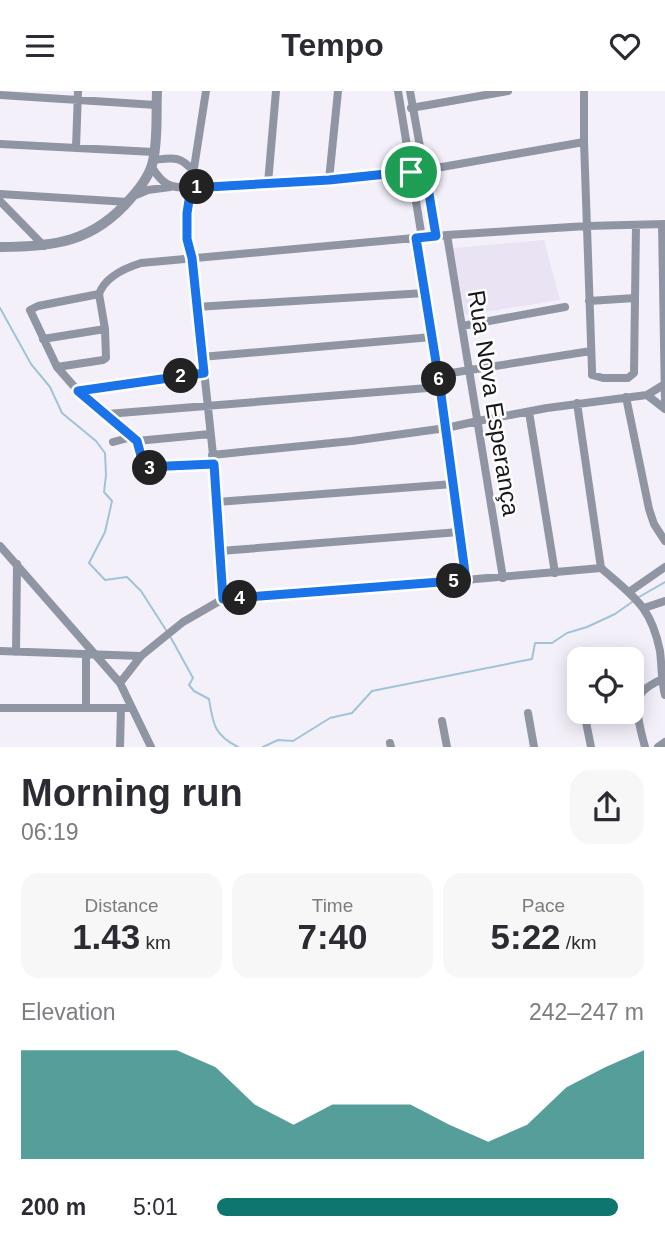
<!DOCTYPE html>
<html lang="en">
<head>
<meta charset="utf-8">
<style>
	:root { --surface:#fff; --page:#f7f7f7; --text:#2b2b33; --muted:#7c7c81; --accent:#0f766e }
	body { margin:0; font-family:Arial,sans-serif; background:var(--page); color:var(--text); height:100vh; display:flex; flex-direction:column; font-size:26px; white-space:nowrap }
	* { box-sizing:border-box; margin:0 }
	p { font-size:23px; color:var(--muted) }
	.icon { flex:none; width:38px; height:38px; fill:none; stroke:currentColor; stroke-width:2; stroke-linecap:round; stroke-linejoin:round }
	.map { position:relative; height:656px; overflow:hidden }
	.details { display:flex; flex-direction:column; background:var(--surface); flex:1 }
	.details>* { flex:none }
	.buttons { position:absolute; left:567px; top:556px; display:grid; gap:14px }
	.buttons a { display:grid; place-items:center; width:77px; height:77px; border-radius:14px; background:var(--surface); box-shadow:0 4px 18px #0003; font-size:35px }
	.pin { position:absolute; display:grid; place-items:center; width:60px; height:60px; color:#fff; margin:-30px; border:4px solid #fff; border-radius:50%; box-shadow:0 2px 7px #0007 }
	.km { position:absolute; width:35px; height:35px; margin:-18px; border-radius:50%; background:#222; color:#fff; font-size:19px; line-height:35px; text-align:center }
	.round { display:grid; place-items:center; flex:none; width:74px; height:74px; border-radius:21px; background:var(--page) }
	.summary { display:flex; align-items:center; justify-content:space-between; height:119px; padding:0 21px }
	h1 { font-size:38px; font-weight:700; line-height:52px }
	.figures { display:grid; grid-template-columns:repeat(3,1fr); gap:10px; height:119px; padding:7px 21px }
	.figures div { display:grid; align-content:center; border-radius:18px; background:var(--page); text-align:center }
	.figures b { font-size:35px; font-weight:700 }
	.figures small { font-size:19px; font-weight:400 }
	.figures p { font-size:19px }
	.chart { height:196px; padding:14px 21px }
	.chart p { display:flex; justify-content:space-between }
	.chart svg { width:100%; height:126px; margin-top:7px; fill:var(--accent); opacity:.7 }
	ul { padding:0 21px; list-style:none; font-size:23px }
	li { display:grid; grid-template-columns:112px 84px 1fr; align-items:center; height:52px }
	li i { height:18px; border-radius:9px; background:var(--accent) }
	header { display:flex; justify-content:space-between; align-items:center; height:91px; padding:0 21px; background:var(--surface); font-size:32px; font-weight:700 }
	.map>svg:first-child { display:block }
</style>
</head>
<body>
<header><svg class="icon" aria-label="menu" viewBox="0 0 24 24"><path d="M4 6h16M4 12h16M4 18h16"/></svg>Tempo<svg class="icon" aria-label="heart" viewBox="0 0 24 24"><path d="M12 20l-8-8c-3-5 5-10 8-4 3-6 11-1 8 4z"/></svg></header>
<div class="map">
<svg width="665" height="656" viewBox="0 0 665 656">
	<rect width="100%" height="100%" fill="#f3f0fa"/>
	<!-- built -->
	<path fill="#e9e3f4" d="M544 149 560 209 465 224 453 157Z"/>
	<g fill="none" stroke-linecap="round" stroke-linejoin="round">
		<!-- stream -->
		<path stroke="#a1c3d8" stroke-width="2" d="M0 217 31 273 50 296 62 322 96 350 105 362 106 384 104 401 112 410 105 441 89 472 105 489 127 486 141 500 166 539
			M639 506 665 491
			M171 547 193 587 189 594 194 600 209 608C213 633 214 644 238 656
			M263 656 278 649 293 650 330 627 352 622 372 600 532 568 535 552H552L567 542 587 536 615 523 632 511"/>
		<!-- minor -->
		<path stroke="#9095a3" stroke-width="8" d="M206 0 187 122V148L192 167 214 373 223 508
			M398 0 422 147
			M410 0 436 145
			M584 0V51L592 279V284L603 287H628L634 282 636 134
			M0 4 156 14
			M411 17 508 0
			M0 53 154 61
			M76 57 78 0
			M153 69C172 67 180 64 193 80
			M151 75C163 94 169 97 191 97L395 83 425 79 584 51
			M329 89 338 0
			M268 92 276 0
			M0 103 128 111
			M136 104 148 99 170 96
			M0 110 44 155
			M662 133 665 311
			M447 144 503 487
			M416 147 440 296 465 490
			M589 210 635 207
			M196 216 425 202
			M462 235 565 216
			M43 248 105 238
			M201 266 432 246
			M57 276 103 269 106 267 105 238 99 203
			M438 284 591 260
			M78 300 204 282
			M647 304 665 318
			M626 306 649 418 654 433 665 450
			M577 312 601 477
			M529 321 555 482
			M107 323 440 296
			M137 350 210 343
			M113 351 132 346
			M212 364 352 350 446 337 478 330 547 317 647 304 665 293
			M214 373 146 376 143 372 137 350 78 300 57 276 30 219 38 215 99 203C105 186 125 177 141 172L447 144 587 135 665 133
			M217 411 453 393
			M0 455 120 592 151 656
			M220 460 459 441
			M601 477C634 506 651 515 660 560 662 575 661 589 665 604
			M629 501 665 476
			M644 517 665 510
			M0 560 141 565
			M16 561 17 473
			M86 564V616
			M120 592 141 565 183 531 223 508 351 499 601 477
			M0 617H131
			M584 621 591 656
			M528 622 534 656
			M442 630 447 656
			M390 652 391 656
			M120 656 121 617
			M645 656C641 641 632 612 643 600 648 595 656 591 662 588
			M658 656 665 651"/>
		<!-- tertiary -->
		<path stroke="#9095a3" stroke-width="10" d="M0 156C54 156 94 151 131 107 140 97 150 84 153 70 158 48 156 23 157 0"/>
	</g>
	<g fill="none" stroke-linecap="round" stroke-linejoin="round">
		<defs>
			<path id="route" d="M425 79 436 145 416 147 440 296 466 489 223 508 214 373 146 376 143 372 137 350 78 300 204 282 192 167 187 148V122L191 97 329 89Z"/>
		</defs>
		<!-- route casing -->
		<use href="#route" stroke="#fff" stroke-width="14"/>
		<!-- route -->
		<use href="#route" stroke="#1a73e8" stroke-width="9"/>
	</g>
	<g text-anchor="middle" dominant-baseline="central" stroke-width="5" stroke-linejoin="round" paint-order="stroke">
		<!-- street labels -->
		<g font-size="24" fill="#18171a" stroke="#fff">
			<text transform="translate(494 312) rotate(81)">Rua Nova Esperança</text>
		</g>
	</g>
</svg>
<div class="buttons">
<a><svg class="icon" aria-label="locate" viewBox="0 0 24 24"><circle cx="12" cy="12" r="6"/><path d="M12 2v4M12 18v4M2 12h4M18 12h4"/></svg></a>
</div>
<div class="pin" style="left:411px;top:81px;background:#1e9e55"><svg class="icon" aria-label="arrive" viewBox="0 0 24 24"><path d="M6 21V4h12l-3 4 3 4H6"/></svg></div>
<b class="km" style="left:197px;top:96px">1</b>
<b class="km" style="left:181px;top:285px">2</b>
<b class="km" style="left:150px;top:377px">3</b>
<b class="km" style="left:240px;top:507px">4</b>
<b class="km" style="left:454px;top:490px">5</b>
<b class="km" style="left:439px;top:288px">6</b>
</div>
<section class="details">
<div class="summary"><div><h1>Morning run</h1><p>06:19</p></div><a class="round"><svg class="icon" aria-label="share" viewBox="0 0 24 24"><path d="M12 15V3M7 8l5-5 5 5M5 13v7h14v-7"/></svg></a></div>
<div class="figures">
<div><p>Distance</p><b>1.43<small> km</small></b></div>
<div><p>Time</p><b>7:40</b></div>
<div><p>Pace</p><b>5:22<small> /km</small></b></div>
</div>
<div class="chart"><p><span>Elevation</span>242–247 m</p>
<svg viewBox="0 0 160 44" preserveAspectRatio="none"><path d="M0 44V6L10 6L20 6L30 6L40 6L50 12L60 25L70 32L80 25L90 25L100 25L110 32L120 38L130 32L140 19L150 12L160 6V44z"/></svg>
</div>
<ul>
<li><b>200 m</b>5:01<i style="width:94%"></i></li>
</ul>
</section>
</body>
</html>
